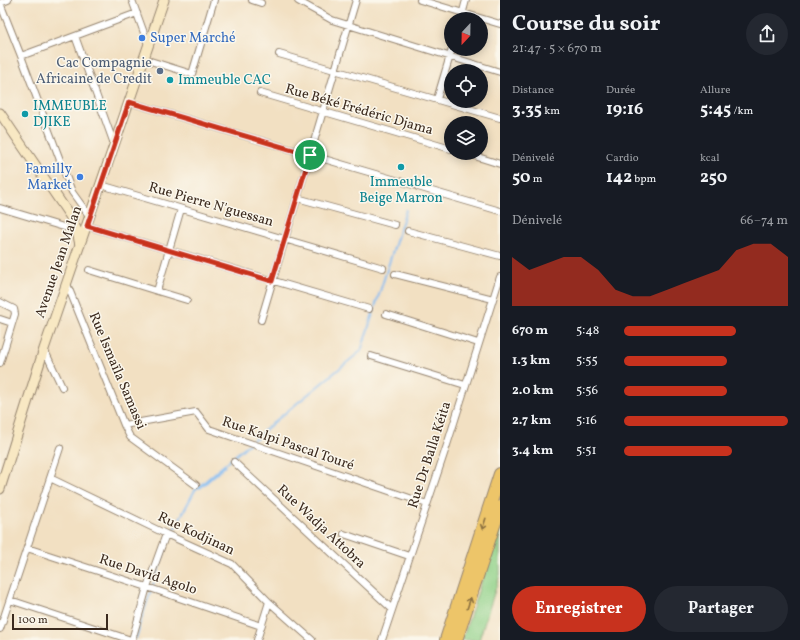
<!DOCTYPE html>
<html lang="fr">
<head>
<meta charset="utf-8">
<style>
	:root { --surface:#171b24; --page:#242831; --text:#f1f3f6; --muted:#9ea1a6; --accent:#c8321e }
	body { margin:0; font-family:Vollkorn,serif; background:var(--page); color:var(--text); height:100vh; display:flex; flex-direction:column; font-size:15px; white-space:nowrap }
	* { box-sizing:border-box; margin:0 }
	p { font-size:13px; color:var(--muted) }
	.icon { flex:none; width:22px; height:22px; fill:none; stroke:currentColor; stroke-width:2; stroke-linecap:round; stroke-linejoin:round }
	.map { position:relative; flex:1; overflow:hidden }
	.details { display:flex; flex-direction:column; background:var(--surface); width:300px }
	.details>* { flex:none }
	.needle { width:26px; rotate:202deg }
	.buttons { position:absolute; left:444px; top:12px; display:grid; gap:8px }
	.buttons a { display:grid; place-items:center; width:44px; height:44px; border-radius:50%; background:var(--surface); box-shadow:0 2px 10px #0003; font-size:20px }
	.scale { position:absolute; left:12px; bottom:10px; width:96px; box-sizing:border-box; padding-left:4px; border:2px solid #3b2a1e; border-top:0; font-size:11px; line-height:14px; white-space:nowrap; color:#3b2a1e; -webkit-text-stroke:3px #fbf7ec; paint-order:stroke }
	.pin { position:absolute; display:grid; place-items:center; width:34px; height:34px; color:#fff; margin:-17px; border:2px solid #fff; border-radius:50%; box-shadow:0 1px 4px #0007 }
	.round { display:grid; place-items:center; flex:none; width:42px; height:42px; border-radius:21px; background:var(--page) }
	.head { display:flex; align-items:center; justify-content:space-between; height:68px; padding:0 12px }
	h1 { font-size:22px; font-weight:700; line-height:30px }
	.metrics { display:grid; grid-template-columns:repeat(3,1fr); gap:6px; height:68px; padding:4px 12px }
	.metrics div { display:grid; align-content:center }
	.metrics b { font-size:17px; font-weight:700 }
	.metrics small { font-size:11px; font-weight:400 }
	.metrics p { font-size:11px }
	.chart { height:112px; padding:8px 12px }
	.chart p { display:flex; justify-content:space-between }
	.chart svg { width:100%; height:72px; margin-top:4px; fill:var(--accent); opacity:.7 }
	.button { display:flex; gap:8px; margin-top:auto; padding:8px 12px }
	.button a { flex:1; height:46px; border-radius:24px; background:var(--accent); color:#fff; font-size:16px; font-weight:700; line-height:46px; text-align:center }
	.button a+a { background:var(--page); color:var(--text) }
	ul { padding:0 12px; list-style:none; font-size:13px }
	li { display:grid; grid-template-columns:64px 48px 1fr; align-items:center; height:30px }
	li i { height:10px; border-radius:5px; background:var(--accent) }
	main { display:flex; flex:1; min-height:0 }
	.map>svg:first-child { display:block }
</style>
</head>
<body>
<main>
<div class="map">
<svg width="500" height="640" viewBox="0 0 500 640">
	<rect width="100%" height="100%" fill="#fbf7ec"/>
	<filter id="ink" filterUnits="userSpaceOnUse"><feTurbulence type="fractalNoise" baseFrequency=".025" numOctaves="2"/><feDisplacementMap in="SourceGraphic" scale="8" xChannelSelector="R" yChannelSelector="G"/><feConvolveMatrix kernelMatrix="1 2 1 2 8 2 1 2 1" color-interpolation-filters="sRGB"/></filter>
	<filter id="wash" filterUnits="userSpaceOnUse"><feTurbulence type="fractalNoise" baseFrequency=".012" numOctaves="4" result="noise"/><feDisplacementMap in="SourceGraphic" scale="16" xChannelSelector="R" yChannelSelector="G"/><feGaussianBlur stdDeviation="0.9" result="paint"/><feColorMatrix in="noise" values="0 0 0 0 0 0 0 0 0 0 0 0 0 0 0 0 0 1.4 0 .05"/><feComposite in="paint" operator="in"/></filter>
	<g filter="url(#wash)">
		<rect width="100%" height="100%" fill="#f2e0c2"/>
		<!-- green -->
		<path fill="#90d188" stroke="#667e53" d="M500 525V575L479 640H462Z"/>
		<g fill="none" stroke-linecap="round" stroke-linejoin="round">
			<!-- stream -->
			<path stroke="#80b9f0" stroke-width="2" d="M257 439 264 433
				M200 488 225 466
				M138 629 168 541 195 490 273 423 361 351 406 210
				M136 638 139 629"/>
		</g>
	</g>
	<g filter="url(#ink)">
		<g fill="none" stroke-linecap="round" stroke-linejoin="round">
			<defs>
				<path id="street" d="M132 0 148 44
					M252 0 261 3
					M298 0V1L332 20 500 72
					M420 0 500 24
					M0 3 21 56 72 192 90 217
					M0 3 8 0
					M461 19 466 0
					M75 36 114 144
					M279 54 500 118
					M21 56 137 13
					M144 59 192 74 214 0
					M260 93 451 149
					M437 99 452 49
					M129 102 413 185
					M465 153 500 164
					M101 185 383 268
					M418 187 500 211
					M297 198 395 225
					M0 208 77 231
					M87 226 369 309
					M408 231 500 256
					M89 270 157 291 181 209
					M395 274 493 299
					M67 284 124 425 130 437 196 485
					M157 291 187 300
					M0 302 14 309 15 314 0 363
					M386 314 478 343
					M0 319 12 323
					M261 320 356 0
					M44 349 62 387
					M371 356 465 385
					M124 425 196 412 209 429 427 504
					M234 462 392 609
					M50 478 166 534 232 564 269 602 312 640
					M344 534 409 556
					M27 548 147 587 261 626
					M10 600 131 640
					M0 629 60 448
					M132 640 147 587 166 534
					M257 640 269 602
					M382 640 447 445 500 277"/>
				<path id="secondary" d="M0 113 70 216 77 231 80 245
					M0 489 44 349 164 0"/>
				<path id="highway" d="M446 640 500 474
					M456 640 500 507"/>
			</defs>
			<!-- street casing -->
			<use href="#street" stroke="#968570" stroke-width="8"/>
			<!-- secondary casing -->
			<use href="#secondary" stroke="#968570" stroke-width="11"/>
			<!-- highway casing -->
			<use href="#highway" stroke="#968570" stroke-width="14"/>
			<!-- street -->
			<use href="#street" stroke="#fff" stroke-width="6"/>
			<!-- secondary -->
			<use href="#secondary" stroke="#f8e8c3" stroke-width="9"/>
			<!-- highway -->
			<use href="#highway" stroke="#edc569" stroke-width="12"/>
		</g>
		<!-- one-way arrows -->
		<defs><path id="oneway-shaft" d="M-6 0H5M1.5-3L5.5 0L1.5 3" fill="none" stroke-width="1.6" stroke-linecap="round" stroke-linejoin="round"/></defs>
		<g stroke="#8b7040">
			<use href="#oneway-shaft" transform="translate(484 524) rotate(108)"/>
			<use href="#oneway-shaft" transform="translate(469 603) rotate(-72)"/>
		</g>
	</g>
	<g fill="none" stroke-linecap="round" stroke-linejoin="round" filter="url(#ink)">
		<defs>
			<path id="route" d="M129 102 310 155 272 281 87 226Z"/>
		</defs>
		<!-- route casing -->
		<use href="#route" stroke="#fff" stroke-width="8"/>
		<!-- route -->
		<use href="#route" stroke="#c8321e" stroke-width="5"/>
	</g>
	<!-- markers -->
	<g fill="#3f7fe0" stroke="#fbf7ec" stroke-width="1.5">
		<circle cx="142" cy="38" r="4"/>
		<circle cx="80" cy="177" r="4"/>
	</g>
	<circle fill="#5c6f8a" stroke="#fbf7ec" stroke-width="1.5" cx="160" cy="71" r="4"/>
	<g fill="#0f9aa8" stroke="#fbf7ec" stroke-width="1.5">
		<circle cx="170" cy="80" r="4"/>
		<circle cx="25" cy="114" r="4"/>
		<circle cx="401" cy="167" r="4"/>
	</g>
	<g text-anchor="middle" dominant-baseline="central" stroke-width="3" stroke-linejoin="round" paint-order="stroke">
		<!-- shop labels -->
		<g font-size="14" fill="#366cbe" stroke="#fbf7ec" text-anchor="start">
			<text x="150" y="38">Super Marché</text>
			<text x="72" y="169" text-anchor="end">Familly<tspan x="72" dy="16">Market</tspan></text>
		</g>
		<!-- service labels -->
		<g font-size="14" fill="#4e5e75" stroke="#fbf7ec" text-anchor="end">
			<text x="152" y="63">Cac Compagnie<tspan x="152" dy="16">Africaine de Credit</tspan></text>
		</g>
		<!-- culture labels -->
		<g font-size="14" fill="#0d838f" stroke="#fbf7ec" text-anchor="start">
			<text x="178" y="80">Immeuble CAC</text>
			<text x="33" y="106">IMMEUBLE<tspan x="33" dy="16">DJIKE</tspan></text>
			<text x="401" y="182" text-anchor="middle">Immeuble<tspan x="401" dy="16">Beige Marron</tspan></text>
		</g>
		<!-- street labels -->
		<g font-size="14" fill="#3b2a1e" stroke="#fbf7ec">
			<text transform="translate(359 110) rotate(16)">Rue Béké Frédéric Djama</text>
			<text transform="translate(211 205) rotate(16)">Rue Pierre N'guessan</text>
			<text transform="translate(59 262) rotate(-71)">Avenue Jean Malan</text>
			<text transform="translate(117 371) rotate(67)">Rue Ismaïla Samassi</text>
			<text transform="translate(288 444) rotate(19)">Rue Kalpi Pascal Touré</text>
			<text transform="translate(430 455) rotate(-72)">Rue Dr Balla Kéita</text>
			<text transform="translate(321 527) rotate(43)">Rue Wadja Attobra</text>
			<text transform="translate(196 534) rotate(25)">Rue Kodjinan</text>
			<text transform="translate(148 575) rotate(18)">Rue David Agolo</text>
		</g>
	</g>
</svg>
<div class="buttons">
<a><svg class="needle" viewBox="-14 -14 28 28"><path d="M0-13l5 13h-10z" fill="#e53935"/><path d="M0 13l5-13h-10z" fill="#9ea1a6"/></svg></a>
<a><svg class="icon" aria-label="locate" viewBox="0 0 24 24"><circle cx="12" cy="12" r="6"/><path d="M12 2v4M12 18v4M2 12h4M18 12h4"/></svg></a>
<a><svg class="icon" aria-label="layers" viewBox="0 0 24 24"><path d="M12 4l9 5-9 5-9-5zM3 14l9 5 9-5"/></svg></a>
</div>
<div class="scale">100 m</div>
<div class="pin" style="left:310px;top:155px;background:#1e9e55"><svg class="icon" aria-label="arrive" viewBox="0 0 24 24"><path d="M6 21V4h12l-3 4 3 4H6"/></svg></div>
</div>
<section class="details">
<div class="head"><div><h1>Course du soir</h1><p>21:47 · 5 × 670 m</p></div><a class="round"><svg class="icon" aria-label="share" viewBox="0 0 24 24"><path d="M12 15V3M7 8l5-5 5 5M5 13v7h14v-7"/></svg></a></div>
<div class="metrics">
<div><p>Distance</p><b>3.35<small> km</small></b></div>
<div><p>Durée</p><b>19:16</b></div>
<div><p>Allure</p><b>5:45<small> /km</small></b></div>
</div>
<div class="metrics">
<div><p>Dénivelé</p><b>50<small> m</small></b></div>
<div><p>Cardio</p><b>142<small> bpm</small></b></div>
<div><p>kcal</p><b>250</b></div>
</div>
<div class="chart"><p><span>Dénivelé</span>66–74 m</p>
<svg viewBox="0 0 160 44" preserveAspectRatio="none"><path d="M0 44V14L10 22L20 18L30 14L40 14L50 22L60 34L70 38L80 38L90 34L100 30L110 26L120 22L130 10L140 6L150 6L160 14V44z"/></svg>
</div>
<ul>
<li><b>670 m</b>5:48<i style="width:68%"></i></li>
<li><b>1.3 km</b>5:55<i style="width:63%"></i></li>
<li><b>2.0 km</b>5:56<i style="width:63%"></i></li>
<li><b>2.7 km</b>5:16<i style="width:100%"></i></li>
<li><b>3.4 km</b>5:51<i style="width:66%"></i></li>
</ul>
<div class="button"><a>Enregistrer</a><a>Partager</a></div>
</section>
</main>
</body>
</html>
